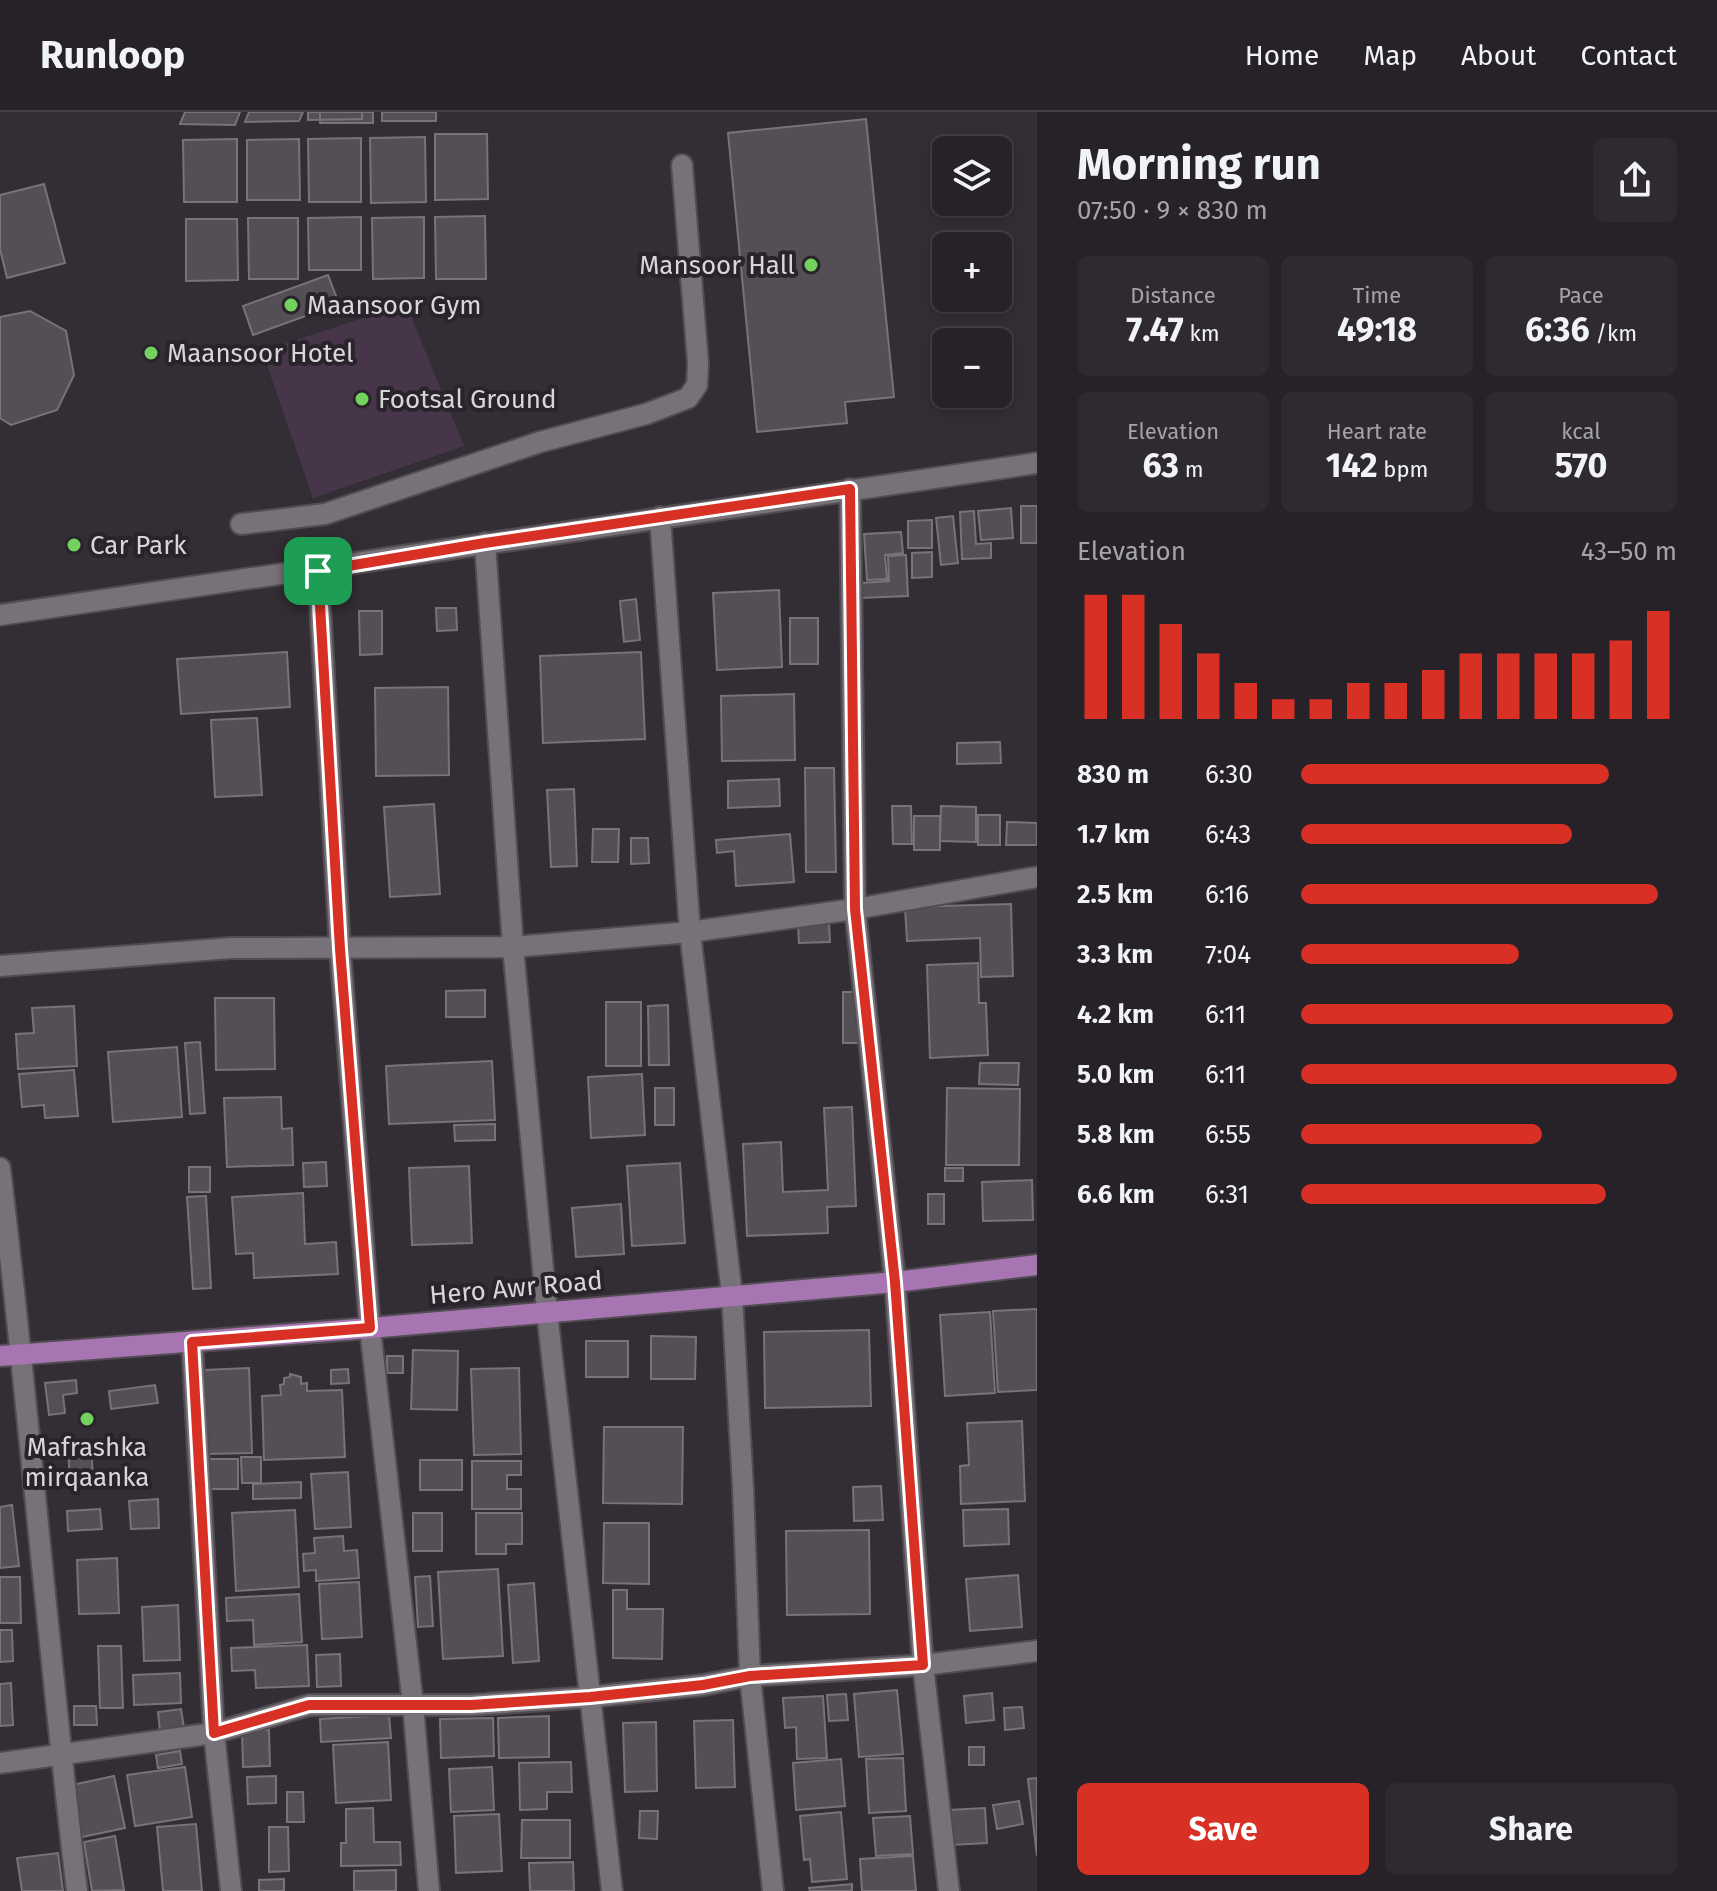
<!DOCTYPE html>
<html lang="en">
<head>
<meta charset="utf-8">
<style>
	:root { --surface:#262228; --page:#2e2a30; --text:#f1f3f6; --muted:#a4a4a8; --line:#423f45; --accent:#d93025 }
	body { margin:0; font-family:"Fira Sans",sans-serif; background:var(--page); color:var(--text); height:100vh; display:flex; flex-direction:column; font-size:30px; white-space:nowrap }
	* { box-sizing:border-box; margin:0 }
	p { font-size:26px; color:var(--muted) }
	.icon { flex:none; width:44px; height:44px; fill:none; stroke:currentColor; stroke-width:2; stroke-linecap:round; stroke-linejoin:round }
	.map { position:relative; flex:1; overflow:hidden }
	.details { display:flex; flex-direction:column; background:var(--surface); width:680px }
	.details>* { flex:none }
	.tools { position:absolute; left:932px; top:24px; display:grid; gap:16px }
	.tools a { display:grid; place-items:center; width:80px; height:80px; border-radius:12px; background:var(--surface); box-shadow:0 4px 12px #0003,0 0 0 2px var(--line); font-size:40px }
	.pin { position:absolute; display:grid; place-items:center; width:68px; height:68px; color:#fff; margin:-34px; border-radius:16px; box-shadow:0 4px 12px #0006 }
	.round { display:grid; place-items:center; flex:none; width:84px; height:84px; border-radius:12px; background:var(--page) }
	.head { display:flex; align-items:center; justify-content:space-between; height:136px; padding:0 40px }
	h1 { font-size:44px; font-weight:700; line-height:60px }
	.figures { display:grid; grid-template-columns:repeat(3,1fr); gap:12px; height:136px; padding:8px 40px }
	.figures div { display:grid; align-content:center; border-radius:12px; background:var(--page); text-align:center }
	.figures b { font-size:34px; font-weight:700 }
	.figures small { font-size:22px; font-weight:400 }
	.figures p { font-size:22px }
	.chart { height:224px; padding:16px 40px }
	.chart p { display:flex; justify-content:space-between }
	.chart svg { width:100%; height:144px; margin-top:8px; stroke:var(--accent); stroke-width:6 }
	.primary-button { display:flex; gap:16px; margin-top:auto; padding:16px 40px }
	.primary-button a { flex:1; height:92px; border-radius:12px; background:var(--accent); color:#fff; font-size:32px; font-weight:700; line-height:92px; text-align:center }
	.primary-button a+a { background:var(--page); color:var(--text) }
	ul { padding:0 40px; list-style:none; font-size:26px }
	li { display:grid; grid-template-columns:128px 96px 1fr; align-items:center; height:60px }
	li i { height:20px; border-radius:10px; background:var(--accent) }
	header { display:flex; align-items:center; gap:48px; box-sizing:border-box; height:112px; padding:0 40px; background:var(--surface); border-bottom:2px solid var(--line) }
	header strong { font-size:38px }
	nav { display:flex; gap:44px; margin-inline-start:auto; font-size:28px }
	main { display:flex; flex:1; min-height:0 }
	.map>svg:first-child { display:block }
</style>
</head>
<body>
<header>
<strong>Runloop</strong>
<nav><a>Home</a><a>Map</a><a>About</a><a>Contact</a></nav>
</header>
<main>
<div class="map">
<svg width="1037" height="1779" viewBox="0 0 1037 1779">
	<rect width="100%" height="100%" fill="#332e35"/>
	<!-- green -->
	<path fill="#47354a" d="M406 192 464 334 313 386 262 239Z"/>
	<!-- building -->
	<path fill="#544e55" stroke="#787279" stroke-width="2" d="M185 0H240L235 13 180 12Z
		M249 0H303L299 9 245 10Z
		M308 0H362V7L308 8Z
		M320 0H373V11H320Z
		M382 0H436V9H382Z
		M866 7 894 285 845 290 847 311 757 320 728 21Z
		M435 22H487L488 87 435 88Z
		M425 25 426 90 371 91 370 26Z
		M361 26V90H309L308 27Z
		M237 27V90H184L183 28Z
		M299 27 300 88H247V28Z
		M44 72 65 151 7 166 0 137V83Z
		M485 104 486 167H436L435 105Z
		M361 105V158H309L308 106Z
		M424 105V166L373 167 372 106Z
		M248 106H298V167H249Z
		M186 107H237L238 168 186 169Z
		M328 163 339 192 253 223 243 194Z
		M30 199 66 219 74 263 57 298 11 313 0 306V205Z
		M1021 394H1037V431H1021Z
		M1011 396 1013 426 981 428 978 399Z
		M974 399 976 432 991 431V446L962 447 960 400Z
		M953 404 958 451 941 453 936 406Z
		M932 408V436H908V409Z
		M901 420 903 441 885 443 887 467 867 468 864 422Z
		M932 440V465L912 466V441Z
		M906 443 908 484 861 486 860 471 889 469 888 444Z
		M779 478 782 555 717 558 713 481Z
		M636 487 640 528 624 530 620 489Z
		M436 496H456L457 518 437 519Z
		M359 499H382V542L360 543Z
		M790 506H818V552H790Z
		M287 540 290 595 181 602 177 547Z
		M641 540 645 627 543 631 540 544Z
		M448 575 449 663 376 664 375 576Z
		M794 582 795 648 722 649 721 584Z
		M257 606 262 683 215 685 211 608Z
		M1000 630 1001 651 957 652V631Z
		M805 656H834L836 760H806Z
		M779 667 780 694 728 696V669Z
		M574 677 577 754 551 755 547 678Z
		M434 692 440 782 390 785 384 695Z
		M892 694H911L912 732H893Z
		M941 694 976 695V730L940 729Z
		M978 703H1000V733H978Z
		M914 704H940V738H914Z
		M1007 710 1037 711V733H1006Z
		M593 717H619L618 750H592Z
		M790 722 794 770 736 774 734 739 717 741 716 728Z
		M631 726H648L649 751 631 752Z
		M1011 792 1013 864 981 865 980 826 907 829 905 795Z
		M829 811 830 830 799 831 798 813Z
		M978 851 979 891H986L988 943 930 946 927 853Z
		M485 878V905H446V879Z
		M843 880H858V931H843Z
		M215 886H274L275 957 216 958Z
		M606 890H641V954H606Z
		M668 893 669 953H649L648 894Z
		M74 894 77 954 18 957 16 922 34 921 32 896Z
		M200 930 205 1001 190 1002 185 931Z
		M177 935 182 1005 113 1010 108 940Z
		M492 949 495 1008 389 1012 386 954Z
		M980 951H1019L1018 973 979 972Z
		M74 958 78 1004 45 1006 44 993 22 995 19 962Z
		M642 962 645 1023 591 1026 588 965Z
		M655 976H674V1013H655Z
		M947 976 1020 977 1019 1053H946Z
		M281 985 282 1017 292 1016 293 1053 227 1055 224 986Z
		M852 995 856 1094 827 1095 828 1121 747 1124 743 1032 781 1030 783 1080 828 1078 824 996Z
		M495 1012V1028L455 1029 454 1013Z
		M326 1050 327 1074 304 1075 303 1051Z
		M680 1051 685 1131 632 1134 627 1054Z
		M469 1054 472 1131 412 1133 409 1056Z
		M189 1055H210V1080H189Z
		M945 1056H963V1069H945Z
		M1032 1068 1033 1108 983 1109 982 1070Z
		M303 1081 305 1132 336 1130 338 1162 254 1166 253 1141 236 1142 232 1085Z
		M928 1082H944V1112H928Z
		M206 1084 211 1176 193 1177 187 1085Z
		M621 1092 624 1142 576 1145 572 1096Z
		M1037 1197V1278L998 1280 993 1199Z
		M990 1200 995 1281 945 1284 940 1203Z
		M869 1218 871 1294 765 1296 764 1220Z
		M651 1224 696 1225 695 1267H651Z
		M586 1229H628V1265H586Z
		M413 1238 458 1239 457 1298 411 1297Z
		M387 1244H403V1261H387Z
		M249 1256 252 1341 207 1342 204 1258Z
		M519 1256 521 1342 474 1343 471 1257Z
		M348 1257 349 1271 331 1272V1258Z
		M290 1262 301 1265V1272L307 1271V1279L342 1278 345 1345 264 1348 262 1284 281 1283 280 1273 284 1272V1266L290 1265Z
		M76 1268 77 1281 63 1283 65 1301 49 1303 45 1271Z
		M155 1273 158 1291 111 1297 109 1279Z
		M1022 1309 1025 1389 961 1392 960 1354 969 1353 967 1311Z
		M604 1315H683L682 1392 603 1391Z
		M91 1338 93 1363 70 1365 68 1340Z
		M241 1345H261V1371H242Z
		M210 1347H238V1377H210Z
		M420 1348H462V1378H420Z
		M472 1349H521V1363H507V1377H521V1397H472Z
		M348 1360 351 1415 315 1417 311 1362Z
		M301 1370V1386L253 1387V1372Z
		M881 1374 883 1408 854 1409 853 1375Z
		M158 1387 159 1416 131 1417 129 1389Z
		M12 1393 19 1454 0 1456V1395Z
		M100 1397 102 1417 68 1419 67 1399Z
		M1008 1397 1009 1432 964 1434 963 1398Z
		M295 1398 299 1475 236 1479 232 1401Z
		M413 1401H442V1439H413Z
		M476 1401H522V1432H506V1442H476Z
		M604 1411H649V1472L603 1471Z
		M869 1418 870 1502 787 1503 786 1419Z
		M343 1424 344 1439 357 1438 359 1466 316 1469V1458L304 1459 303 1442 315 1441 314 1426Z
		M117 1446 119 1501 79 1502 77 1448Z
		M498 1457 503 1544 443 1547 438 1460Z
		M1018 1463 1022 1515 970 1519 966 1467Z
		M430 1464 433 1514 418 1515 415 1465Z
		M0 1465H20L21 1511H0Z
		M359 1470 362 1525 322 1527 319 1472Z
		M534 1471 539 1549 513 1551 508 1473Z
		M613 1478H627V1497H663L662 1547 613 1546Z
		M299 1482 302 1530 254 1533 253 1508 227 1509 226 1486Z
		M178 1493 180 1548 144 1549 142 1495Z
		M0 1518H12L13 1549 0 1550Z
		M307 1533 309 1574 256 1576 255 1558 232 1559 231 1536Z
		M98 1534H121L123 1596H100Z
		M340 1542 341 1574 317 1575 316 1543Z
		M180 1561 181 1591 134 1593 133 1563Z
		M11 1571 13 1613 0 1614V1572Z
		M897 1578 903 1642 859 1645 854 1582Z
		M992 1581 994 1608 966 1611 964 1584Z
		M846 1582 848 1608 829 1609 827 1583Z
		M823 1584 827 1646 797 1647 796 1615 785 1616 783 1586Z
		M74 1594H96L97 1613H74Z
		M1022 1595 1024 1616 1005 1618 1004 1596Z
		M181 1597 184 1616 160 1619 158 1600Z
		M389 1603 391 1626 321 1630 320 1607Z
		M549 1604V1645L499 1646 498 1606Z
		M493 1606 494 1644 441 1646 440 1607Z
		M733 1608 735 1675 696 1676 694 1609Z
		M656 1610 657 1679 625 1680 623 1611Z
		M242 1618H269L270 1654 243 1655Z
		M388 1630 391 1688 336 1691 333 1633Z
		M969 1635H984V1653H969Z
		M180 1639 182 1652 158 1656 156 1643Z
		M903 1646 906 1699 869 1701 866 1647Z
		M841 1647 845 1694 796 1698 793 1651Z
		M571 1650 572 1680H547V1697L520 1698 519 1651Z
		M185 1655 192 1705 135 1714 127 1663Z
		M492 1655 494 1698 451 1700 449 1657Z
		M114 1664 125 1716 82 1725 72 1673Z
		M276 1664V1691L248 1692 247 1665Z
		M1037 1666V1744L1028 1667Z
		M287 1680H303L304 1710H287Z
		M1019 1689 1023 1712 997 1717 993 1693Z
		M373 1696 374 1730H400L401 1753 341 1754V1731H346V1697Z
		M985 1696 987 1731 951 1733 949 1698Z
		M640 1699H658L657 1727 639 1726Z
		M841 1700 847 1767 812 1770 810 1747 804 1748 800 1704Z
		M499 1702 502 1759 456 1761 454 1704Z
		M910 1704 913 1742 876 1744 873 1706Z
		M522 1708H570V1746H521Z
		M196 1712 202 1779H163L157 1715Z
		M269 1715H288L289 1759 269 1760Z
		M115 1724 124 1778 92 1779 84 1730Z
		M58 1741 63 1779H22L17 1746Z
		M913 1744 916 1779H862L860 1747Z
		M573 1750 574 1779H530L529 1751Z
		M396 1758V1779H354V1759Z
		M284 1767V1779H259V1768Z
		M852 1772V1779H810L809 1776Z"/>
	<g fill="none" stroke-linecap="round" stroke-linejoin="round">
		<defs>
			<path id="minor" d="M850 377 855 797 895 1170 923 1553 949 1779
				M660 405 690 820 732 1183 743 1376 750 1564 773 1779
				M241 412 325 402 540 330 646 302 688 286 697 273 698 251 682 53
				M485 431 513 835 547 1200 612 1779
				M318 459 340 837 370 1216 413 1593 429 1779
				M0 503 1037 351
				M0 854 231 836 513 835 690 820 855 797 1037 765
				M0 1056C29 1297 48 1538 77 1779
				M192 1230 214 1621 231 1779
				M0 1651 214 1621 309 1593H471L590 1585 703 1573 750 1564 923 1553 1037 1539"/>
			<path id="major" d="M0 1244 370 1216 895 1170 1037 1153"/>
		</defs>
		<!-- minor casing -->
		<use href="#minor" stroke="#504c51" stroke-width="24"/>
		<!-- major casing -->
		<use href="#major" stroke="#504c51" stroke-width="24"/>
		<!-- minor -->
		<use href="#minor" stroke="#777178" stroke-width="20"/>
		<!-- major -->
		<use href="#major" stroke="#a875b3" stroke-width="20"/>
	</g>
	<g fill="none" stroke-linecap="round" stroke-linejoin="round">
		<defs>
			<path id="route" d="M850 377 855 797 895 1170 923 1553 750 1564 703 1573 590 1585 471 1593H309L214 1621 192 1230 370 1216 340 837 318 459 485 431Z"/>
		</defs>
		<!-- route casing -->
		<use href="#route" stroke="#fff" stroke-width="16"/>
		<!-- route -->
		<use href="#route" stroke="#d93025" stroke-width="10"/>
	</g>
	<!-- markers -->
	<g fill="#72d25d" stroke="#29242b" stroke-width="3">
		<circle cx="811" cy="153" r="8"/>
		<circle cx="291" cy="193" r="8"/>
		<circle cx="151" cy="241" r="8"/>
		<circle cx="362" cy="287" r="8"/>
		<circle cx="74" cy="433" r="8"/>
		<circle cx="87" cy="1307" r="8"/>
	</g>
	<g text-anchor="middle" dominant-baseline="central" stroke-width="8" stroke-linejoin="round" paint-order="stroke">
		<!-- poi labels -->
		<g font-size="26" fill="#d9d6da" stroke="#29242b" text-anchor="start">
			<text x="795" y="153" text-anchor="end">Mansoor Hall</text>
			<text x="307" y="193">Maansoor Gym</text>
			<text x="167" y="241">Maansoor Hotel</text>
			<text x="378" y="287">Footsal Ground</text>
			<text x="90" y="433">Car Park</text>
			<text x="87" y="1335" text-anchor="middle">Mafrashka<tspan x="87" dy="30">mirqaanka</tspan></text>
		</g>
		<!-- street labels -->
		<g font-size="26" fill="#d9d6da" stroke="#29242b">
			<text transform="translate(516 1176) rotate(-5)">Hero Awr Road</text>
		</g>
	</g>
</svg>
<div class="tools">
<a><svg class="icon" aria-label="layers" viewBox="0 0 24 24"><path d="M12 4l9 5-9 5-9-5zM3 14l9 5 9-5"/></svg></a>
<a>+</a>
<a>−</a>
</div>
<div class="pin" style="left:318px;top:459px;background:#1e9e55"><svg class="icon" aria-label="arrive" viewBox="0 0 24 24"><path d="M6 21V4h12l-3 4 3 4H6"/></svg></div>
</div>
<section class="details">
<div class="head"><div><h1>Morning run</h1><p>07:50 · 9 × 830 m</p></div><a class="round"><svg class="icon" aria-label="share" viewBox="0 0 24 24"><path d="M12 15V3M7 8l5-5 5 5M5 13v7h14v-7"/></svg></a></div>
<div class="figures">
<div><p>Distance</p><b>7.47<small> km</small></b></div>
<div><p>Time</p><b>49:18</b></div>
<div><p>Pace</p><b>6:36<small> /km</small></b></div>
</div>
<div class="figures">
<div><p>Elevation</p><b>63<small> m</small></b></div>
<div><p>Heart rate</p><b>142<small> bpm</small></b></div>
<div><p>kcal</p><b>570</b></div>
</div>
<div class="chart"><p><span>Elevation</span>43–50 m</p>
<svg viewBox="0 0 160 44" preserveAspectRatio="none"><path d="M5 44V6M15 44V6M25 44V15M35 44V24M45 44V33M55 44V38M65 44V38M75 44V33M85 44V33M95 44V29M105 44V24M115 44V24M125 44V24M135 44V24M145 44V20M155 44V11"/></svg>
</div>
<ul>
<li><b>830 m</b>6:30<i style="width:82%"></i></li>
<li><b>1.7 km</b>6:43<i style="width:72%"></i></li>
<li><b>2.5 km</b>6:16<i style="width:95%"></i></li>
<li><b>3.3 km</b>7:04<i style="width:58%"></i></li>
<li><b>4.2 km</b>6:11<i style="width:99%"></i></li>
<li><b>5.0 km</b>6:11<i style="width:100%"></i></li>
<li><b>5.8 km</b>6:55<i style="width:64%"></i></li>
<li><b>6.6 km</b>6:31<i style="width:81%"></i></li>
</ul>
<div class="primary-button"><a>Save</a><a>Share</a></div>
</section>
</main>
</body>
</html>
